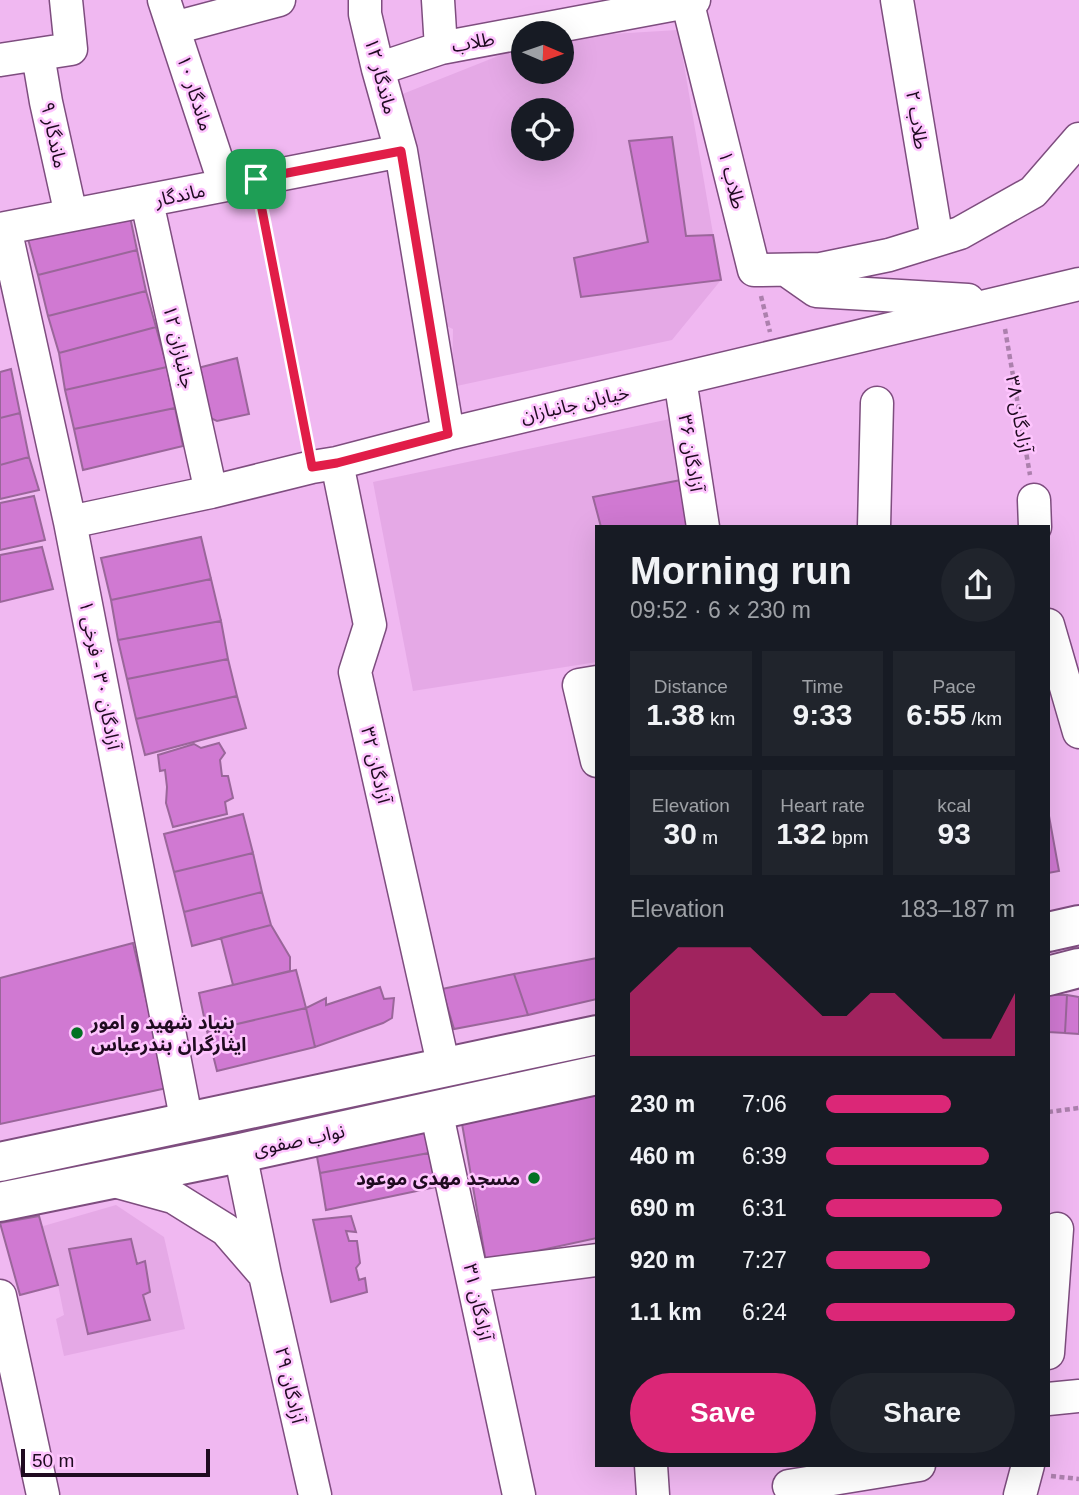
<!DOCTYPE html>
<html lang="en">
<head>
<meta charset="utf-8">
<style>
	:root { --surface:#171b24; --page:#20242c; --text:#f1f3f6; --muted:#9ea1a6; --accent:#db2777 }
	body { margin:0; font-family:Helvetica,"Noto Sans Arabic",sans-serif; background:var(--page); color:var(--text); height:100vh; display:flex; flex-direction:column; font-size:26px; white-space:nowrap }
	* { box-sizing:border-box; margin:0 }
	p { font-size:23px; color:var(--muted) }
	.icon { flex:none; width:38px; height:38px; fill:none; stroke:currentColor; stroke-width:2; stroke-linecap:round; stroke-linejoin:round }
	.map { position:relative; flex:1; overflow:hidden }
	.sheet { position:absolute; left:595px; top:525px; width:455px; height:942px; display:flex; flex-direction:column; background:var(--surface); border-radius:0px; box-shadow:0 7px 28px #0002 }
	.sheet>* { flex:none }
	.needle { width:46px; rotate:92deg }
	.tools { position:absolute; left:511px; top:21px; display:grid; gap:14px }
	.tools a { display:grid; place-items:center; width:63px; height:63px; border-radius:50%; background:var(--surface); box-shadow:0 7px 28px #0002; font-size:35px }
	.scale { position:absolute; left:21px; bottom:18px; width:189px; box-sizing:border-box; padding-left:7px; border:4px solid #1f0b20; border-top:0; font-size:19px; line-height:24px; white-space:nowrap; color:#1f0b20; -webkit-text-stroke:5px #fec5fe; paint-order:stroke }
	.pin { position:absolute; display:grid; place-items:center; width:60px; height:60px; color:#fff; margin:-30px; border-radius:14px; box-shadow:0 4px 10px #0006 }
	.round { display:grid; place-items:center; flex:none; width:74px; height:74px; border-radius:37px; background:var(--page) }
	.overview { display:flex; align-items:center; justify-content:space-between; height:119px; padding:0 35px }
	h1 { font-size:38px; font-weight:700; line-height:52px }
	.metrics { display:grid; grid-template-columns:repeat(3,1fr); gap:10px; height:119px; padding:7px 35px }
	.metrics div { display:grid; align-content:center; border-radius:0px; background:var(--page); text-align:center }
	.metrics b { font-size:30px; font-weight:700 }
	.metrics small { font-size:19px; font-weight:400 }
	.metrics p { font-size:19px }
	.chart { height:196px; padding:14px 35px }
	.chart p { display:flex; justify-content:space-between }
	.chart svg { width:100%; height:126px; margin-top:7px; fill:var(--accent); opacity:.7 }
	.button { display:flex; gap:14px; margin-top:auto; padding:14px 35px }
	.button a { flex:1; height:80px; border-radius:42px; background:var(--accent); color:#fff; font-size:28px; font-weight:700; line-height:80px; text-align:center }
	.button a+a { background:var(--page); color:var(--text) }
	ul { padding:0 35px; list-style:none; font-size:23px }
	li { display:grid; grid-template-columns:112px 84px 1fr; align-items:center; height:52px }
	li i { height:18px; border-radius:9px; background:var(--accent) }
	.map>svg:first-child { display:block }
</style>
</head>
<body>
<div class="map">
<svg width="1079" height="1495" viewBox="0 0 1079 1495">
	<rect width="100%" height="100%" fill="#f0b8f1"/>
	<!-- built -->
	<path fill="#e5a9e6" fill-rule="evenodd" d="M678 30 721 280 672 340 452 387 453 329 439 323 418 146 407 144 395 97 523 46V72H562V37ZM523 110H562V149H523Z
		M670 419 689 527H597V662L413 691 373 482Z
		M116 1205 164 1237 185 1329 64 1356 56 1319 64 1315 57 1280 40 1227Z"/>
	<!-- building -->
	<path fill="#d079d2" stroke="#9a669a" stroke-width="2" d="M672 137 686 236 713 235 721 280 581 297 574 258 648 242 629 141Z
		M129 212 137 250 38 275 28 239Z
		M137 250 146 291 48 316 38 275Z
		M146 291 156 327 59 353 48 316Z
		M156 327 167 367 65 390 59 353Z
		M237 358 249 414 217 421 199 413 190 370Z
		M167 367 175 408 74 429 65 390Z
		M11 369 20 413 0 418V372Z
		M175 408 183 446 83 470 74 429Z
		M20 413 29 457 0 465V418Z
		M29 457 39 490 0 499V465Z
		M681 480 689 527H601L593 497Z
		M34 496 45 540 0 550V503Z
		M201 537 211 579 111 600 101 558Z
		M42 547 53 589 0 602V555Z
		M211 579 221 621 118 640 111 600Z
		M221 621 228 659 127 679 118 640Z
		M228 659 237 696 136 719 127 679Z
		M237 696 246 728 145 755 136 719Z
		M219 743 225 753 220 760 222 776H228L233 798 225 802 227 814 173 827 166 803 167 787 165 770 160 771 158 755 194 744 201 748Z
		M243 814 253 853 174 872 164 834Z
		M1049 816 1059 871 1048 873V816Z
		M253 853 262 892 184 912 174 872Z
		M262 892 271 925 192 946 184 912Z
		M271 925 290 957V971L233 985 221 938Z
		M133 943 167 1088 0 1124V978Z
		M597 958V999L528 1015 514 974Z
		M296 970 306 1008 207 1031 199 993Z
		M514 974 528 1015 454 1029 442 989Z
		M380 987 384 999 394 998 392 1018 383 1023 315 1047 306 1008 326 998V1005Z
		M1048 995H1067L1065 1033 1048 1032Z
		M1067 995 1079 997V1034L1065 1033Z
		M306 1008 315 1047 217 1071 207 1031Z
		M597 1089V1238L486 1262 461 1118Z
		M424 1126 429 1153 320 1173 315 1146Z
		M429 1153 436 1187 326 1210 320 1173Z
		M39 1216 58 1285 20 1295 0 1223Z
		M351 1216 356 1232 346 1231 349 1241H357L360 1263 356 1268 359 1280 365 1278 367 1292 331 1302 313 1220Z
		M131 1239 137 1264 145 1261 150 1292 143 1295 150 1320 88 1334 69 1249Z"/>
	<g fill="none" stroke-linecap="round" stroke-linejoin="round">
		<defs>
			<path id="minor" d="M164 0 225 185
				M365 0V14L378 69 401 151 448 434
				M438 0 441 48
				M687 0 754 270 821 269 889 255 960 233 1033 192 1079 139
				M897 0 937 240
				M174 28 279 0
				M38 55 46 102 71 215
				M0 60 71 49 66 0
				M378 69 441 48 687 2 694 0
				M147 202 211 492
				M5 228 70 522 187 1123
				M0 229 401 151
				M786 270 816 291 968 300
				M680 379 703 527
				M337 463 370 625 355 672 444 1068
				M1034 500 1035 527
				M70 522 211 492 312 467 337 463 448 434 1079 284
				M874 527 877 403
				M1048 625 1079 732
				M597 682 579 685 597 761
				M436 1110 519 1495
				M240 1153 265 1275 315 1495
				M111 1180 173 1197 226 1230 264 1274
				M472 1276 597 1260
				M0 1296 43 1495
				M1048 1353 1057 1229
				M1048 1399 1079 1396
				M651 1465 653 1495
				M789 1486 919 1465
				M1020 1495 1028 1465"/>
			<path id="major" d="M1048 932 1079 925
				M1048 976 1079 968
				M0 1162 597 1035
				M0 1202 240 1153 597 1075"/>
		</defs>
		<!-- minor casing -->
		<use href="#minor" stroke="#7e4d7f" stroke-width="35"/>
		<!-- major casing -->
		<use href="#major" stroke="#7e4d7f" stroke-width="42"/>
		<!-- path -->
		<path stroke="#ac80ad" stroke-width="4.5" stroke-dasharray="5 3.5" stroke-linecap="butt" d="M262 207 307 442
			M761 296 770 332
			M1005 329 1030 475
			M1048 1112 1079 1108
			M1051 1476 1079 1479"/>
		<!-- minor -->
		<use href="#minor" stroke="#fff" stroke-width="32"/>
		<!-- major -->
		<use href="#major" stroke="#fff" stroke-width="38"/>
	</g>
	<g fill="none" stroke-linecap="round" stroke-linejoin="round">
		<defs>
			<path id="route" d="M401 151 448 434 337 463 312 467 256 179Z"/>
		</defs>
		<!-- route casing -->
		<use href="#route" stroke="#fff" stroke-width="14"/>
		<!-- route -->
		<use href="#route" stroke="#e11d48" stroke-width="9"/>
	</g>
	<!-- markers -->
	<g fill="#037123" stroke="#fec5fe" stroke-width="2.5">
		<circle cx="77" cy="1033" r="7"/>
		<circle cx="534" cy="1178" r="7"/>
	</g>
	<g text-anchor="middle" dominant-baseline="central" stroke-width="5" stroke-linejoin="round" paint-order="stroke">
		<!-- street labels -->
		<g font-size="19" fill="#1f0b20" stroke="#fec5fe">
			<text transform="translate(473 42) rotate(-10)">طلاب</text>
			<text transform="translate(381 76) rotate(75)">ماندگار ۱۲</text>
			<text transform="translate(195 93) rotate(72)">ماندگار ۱۰</text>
			<text transform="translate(917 120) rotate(81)">طلاب ۲</text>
			<text transform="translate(54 135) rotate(78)">ماندگار ۹</text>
			<text transform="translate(732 180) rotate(76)">طلاب ۱</text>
			<text transform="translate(180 195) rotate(-12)">ماندگار</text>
			<text transform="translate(179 347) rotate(77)">جانبازان ۱۲</text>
			<text transform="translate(575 404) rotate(-13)">خیابان جانبازان</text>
			<text transform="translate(1019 414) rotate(80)">آزادگان ۳۸</text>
			<text transform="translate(691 453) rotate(81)">آزادگان ۳۶</text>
			<text transform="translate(100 675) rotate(79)">آزادگان ۳۰ - فرخی ۱</text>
			<text transform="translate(376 765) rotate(77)">آزادگان ۳۲</text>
			<text transform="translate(299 1140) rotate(-12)">نواب صفوی</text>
			<text transform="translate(478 1302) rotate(78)">آزادگان ۳۱</text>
			<text transform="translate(290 1385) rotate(77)">آزادگان ۲۹</text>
		</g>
		<!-- poi labels -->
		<g font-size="19" font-weight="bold" fill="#1f0b20" stroke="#fec5fe" text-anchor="start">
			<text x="91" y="1022">بنیاد شهید و امور<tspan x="91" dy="22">ایثارگران بندرعباس</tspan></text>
			<text x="520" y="1178" text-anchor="end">مسجد مهدی موعود</text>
		</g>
	</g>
</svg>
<div class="tools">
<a><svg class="needle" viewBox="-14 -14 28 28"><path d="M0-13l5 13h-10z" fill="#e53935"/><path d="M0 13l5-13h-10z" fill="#9ea1a6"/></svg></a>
<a><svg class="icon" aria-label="locate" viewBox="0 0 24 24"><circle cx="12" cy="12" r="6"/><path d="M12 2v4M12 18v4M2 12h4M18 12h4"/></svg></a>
</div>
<div class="scale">50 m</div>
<div class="pin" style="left:256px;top:179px;background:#1e9e55"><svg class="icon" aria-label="arrive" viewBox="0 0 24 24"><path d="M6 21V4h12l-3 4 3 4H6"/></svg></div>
<section class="sheet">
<div class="overview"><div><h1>Morning run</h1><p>09:52 · 6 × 230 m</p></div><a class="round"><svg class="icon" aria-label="share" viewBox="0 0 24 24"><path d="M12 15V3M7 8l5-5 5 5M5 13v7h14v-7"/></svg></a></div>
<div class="metrics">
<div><p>Distance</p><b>1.38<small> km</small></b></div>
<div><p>Time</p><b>9:33</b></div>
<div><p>Pace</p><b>6:55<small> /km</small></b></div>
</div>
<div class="metrics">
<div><p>Elevation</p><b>30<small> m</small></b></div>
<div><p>Heart rate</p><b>132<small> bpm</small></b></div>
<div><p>kcal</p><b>93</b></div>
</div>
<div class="chart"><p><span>Elevation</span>183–187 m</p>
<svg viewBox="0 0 160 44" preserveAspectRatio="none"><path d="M0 44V22L10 14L20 6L30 6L40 6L50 6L60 14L70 22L80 30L90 30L100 22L110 22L120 30L130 38L140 38L150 38L160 22V44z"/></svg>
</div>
<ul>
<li><b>230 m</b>7:06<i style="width:66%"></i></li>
<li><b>460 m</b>6:39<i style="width:86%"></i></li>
<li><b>690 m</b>6:31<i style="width:93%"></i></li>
<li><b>920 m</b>7:27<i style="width:55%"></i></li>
<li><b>1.1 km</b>6:24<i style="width:100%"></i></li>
</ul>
<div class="button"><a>Save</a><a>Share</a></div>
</section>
</div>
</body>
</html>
